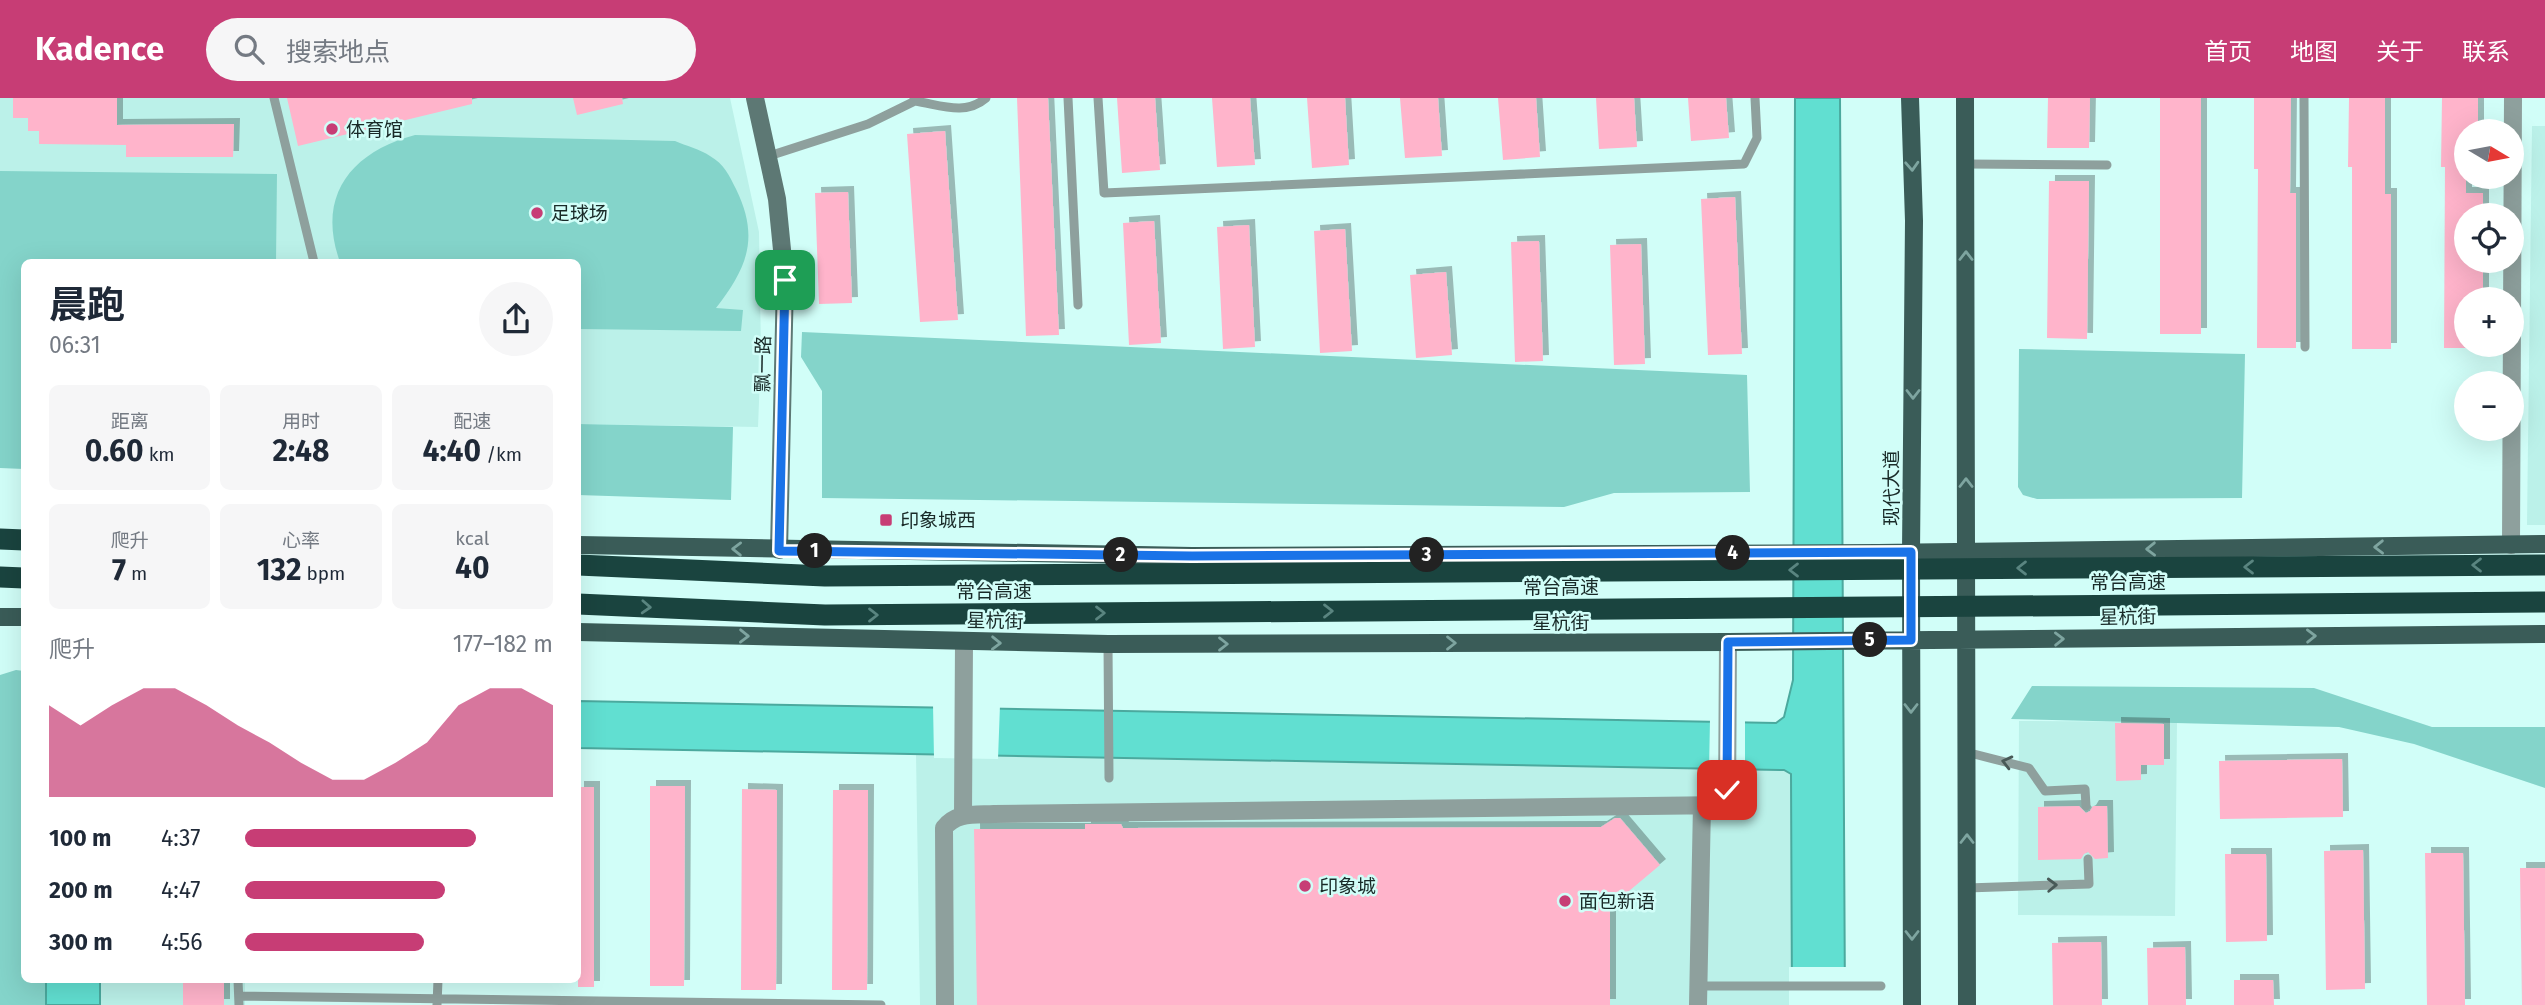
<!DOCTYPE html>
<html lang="zh">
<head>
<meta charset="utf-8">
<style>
	:root { --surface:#fff; --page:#f6f6f7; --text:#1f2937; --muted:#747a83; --accent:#c73d75 }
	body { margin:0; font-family:"Fira Sans","Noto Sans SC",sans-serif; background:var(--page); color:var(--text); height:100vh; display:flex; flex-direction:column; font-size:26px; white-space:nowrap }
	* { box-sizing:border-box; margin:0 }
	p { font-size:23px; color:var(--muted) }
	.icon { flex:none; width:38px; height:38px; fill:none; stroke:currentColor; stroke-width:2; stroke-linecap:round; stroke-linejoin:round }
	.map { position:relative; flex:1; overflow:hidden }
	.panel { position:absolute; left:21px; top:161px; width:560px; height:724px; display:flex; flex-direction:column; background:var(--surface); border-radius:10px; box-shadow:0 7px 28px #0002 }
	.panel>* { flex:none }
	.needle { width:46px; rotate:100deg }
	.buttons { position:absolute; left:2454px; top:21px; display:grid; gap:14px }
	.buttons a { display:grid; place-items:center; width:70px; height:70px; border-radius:50%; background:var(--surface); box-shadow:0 7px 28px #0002; font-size:35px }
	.pin { position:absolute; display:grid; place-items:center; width:60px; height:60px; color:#fff; margin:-30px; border-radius:14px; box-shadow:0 4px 10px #0006 }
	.km { position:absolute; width:35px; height:35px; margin:-18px; border-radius:50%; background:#222; color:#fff; font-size:19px; line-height:35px; text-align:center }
	.round { display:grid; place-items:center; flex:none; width:74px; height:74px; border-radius:37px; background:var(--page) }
	.overview { display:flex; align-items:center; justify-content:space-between; height:119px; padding:0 28px }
	h1 { font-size:38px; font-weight:700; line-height:52px }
	.metrics { display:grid; grid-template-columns:repeat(3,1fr); gap:10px; height:119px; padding:7px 28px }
	.metrics div { display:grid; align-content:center; border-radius:10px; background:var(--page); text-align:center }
	.metrics b { font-size:30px; font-weight:700 }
	.metrics small { font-size:19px; font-weight:400 }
	.metrics p { font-size:19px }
	.chart { height:196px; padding:14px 28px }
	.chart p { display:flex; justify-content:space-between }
	.chart svg { width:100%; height:126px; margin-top:7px; fill:var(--accent); opacity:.7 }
	ul { padding:0 28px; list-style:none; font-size:23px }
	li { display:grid; grid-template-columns:112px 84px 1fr; align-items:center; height:52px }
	li i { height:18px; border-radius:9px; background:var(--accent) }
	header { display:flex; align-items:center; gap:42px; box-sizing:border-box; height:98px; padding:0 35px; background:var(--accent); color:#fff }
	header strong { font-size:33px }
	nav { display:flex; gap:38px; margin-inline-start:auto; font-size:24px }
	.search { width:490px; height:63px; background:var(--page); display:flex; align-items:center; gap:18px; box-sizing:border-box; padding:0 24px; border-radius:38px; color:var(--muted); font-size:26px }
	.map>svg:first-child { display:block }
</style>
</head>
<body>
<header>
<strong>Kadence</strong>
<div class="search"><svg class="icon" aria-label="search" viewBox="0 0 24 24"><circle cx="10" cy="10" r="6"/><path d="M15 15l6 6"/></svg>搜索地点</div>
<nav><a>首页</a><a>地图</a><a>关于</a><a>联系</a></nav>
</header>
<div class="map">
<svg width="2545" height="907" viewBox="0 0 2545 907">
	<defs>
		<filter id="shadow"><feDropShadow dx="6" dy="-6" stdDeviation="0" flood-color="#0004"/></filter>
	</defs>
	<rect width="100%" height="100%" fill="#d1fef8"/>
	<!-- built -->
	<path fill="#bbf1e9" d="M0 0H730L759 134 761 253 758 329 578 326V164H24L0 227Z
		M2532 28H2545V427H2527Z
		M2019 623 2177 624 2175 818 2018 817Z
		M916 656 1784 672 1791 676 1792 907H920Z
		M100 882H245V907H100Z"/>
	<!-- green -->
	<path fill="#84d4ca" d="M415 37 675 43C686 48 700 51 710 58 724 66 729 77 736 91 760 140 747 170 716 210L743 212 741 233 578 231V164H340C316 98 351 54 415 37Z
		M0 73 277 76 276 164H24V371L0 370Z
		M802 234 1747 277 1750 394 1614 395 1564 409 822 400V293L801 259Z
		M2019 251 2245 256 2242 400 2037 401 2023 397 2018 389Z
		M578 326 733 329 731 402 578 397Z
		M16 572 24 573V882H46V907H0V577Z
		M2032 588 2314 590 2432 629H2545V690L2414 646 2339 629 2011 621Z"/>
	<!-- water -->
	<path fill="#61dfd1" stroke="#4ba99e" stroke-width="2" d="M1795 0H1840L1845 907H1792L1791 676 1784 672 578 650V603L1776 625 1784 619 1793 582Z
		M46 882H100V907H46Z"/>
	<!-- pier -->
	<path fill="#d1fef8" d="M933 606 1000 607 998 661 934 660Z
		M1710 621H1745V675L1709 674Z
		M1789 869H1848V907H1789Z"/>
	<!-- building -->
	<path fill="#ffb4cb" filter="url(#shadow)" d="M13 0H117V27L234 26 233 59H126V47L39 46V33H28V20H13Z
		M287 0H472V6L298 48Z
		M573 0H622L623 6 577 17Z
		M1017 0H1048L1059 237 1026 238Z
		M1117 0H1155L1160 72 1122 75Z
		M1212 0H1250L1255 67 1217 69Z
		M1307 0H1345L1349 67 1312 70Z
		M1400 0H1438L1442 58 1405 60Z
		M1498 0H1536L1540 59 1503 62Z
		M1596 0H1634L1637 49 1599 51Z
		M1688 0H1726L1729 40 1691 43Z
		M2048 0H2090L2089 50H2047Z
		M2160 0H2201V236H2160Z
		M2254 0H2291L2290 95H2296V250H2257L2258 71H2254Z
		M2349 0H2385V96H2391V251H2352V69H2348Z
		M2442 0H2478V33H2466V95H2483V117H2466V163H2483V201H2466V250H2444L2445 69H2441Z
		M945 33 958 222 920 224 907 36Z
		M2049 83H2089L2087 241 2047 240Z
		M848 94 852 205 819 206 815 95Z
		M1735 99 1742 256 1708 257 1701 101Z
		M1154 123 1161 245 1129 247 1123 125Z
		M1249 127 1255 249 1223 251 1217 129Z
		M1345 131 1352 253 1320 255 1314 133Z
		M1539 143 1543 263 1515 264 1511 144Z
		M1641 146 1645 266 1614 267 1610 147Z
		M1446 174 1452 257 1416 260 1410 177Z
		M2115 625 2164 626V667H2141V682L2116 683Z
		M2342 661 2343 719 2220 721 2219 663Z
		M650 688H685L684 888H650Z
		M578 689H594V889H578Z
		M742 691 777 692 776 892H741Z
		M833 692H868L867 892H832Z
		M2079 708 2086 715 2090 713 2093 708H2107L2108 760 2095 761 2088 754 2084 756 2081 761 2038 762V709Z
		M1615 720H1620L1660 767 1610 809V907H977L974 731H1085V726H1121L1123 730 1601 729Z
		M2363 752 2365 891 2326 892 2324 753Z
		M2425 755H2463L2465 907H2427Z
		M2225 756H2266L2267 843 2226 844Z
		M2520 770H2545V907H2522Z
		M2101 844 2102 907H2053L2052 845Z
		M2185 849 2186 907H2148L2147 850Z
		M183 882H224V907H183Z
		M2234 882H2273L2274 907H2234Z"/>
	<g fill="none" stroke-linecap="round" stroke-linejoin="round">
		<!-- lane -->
		<path stroke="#8ea09d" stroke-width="9" d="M274 0 314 164
			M914 0 915 3C941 7 965 18 986 0
			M1068 0 1078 207
			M1098 0 1104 95 1744 66 1757 40 1755 0
			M2304 0 2305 249
			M769 58 868 26 915 3
			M1966 66 2107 67
			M1108 546 1109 680
			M1966 654 2029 670 2045 693 2085 691 2086 708
			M1967 790 2089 786 2088 761
			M238 882 239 907
			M1698 888H1881
			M239 898 881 907
			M437 907 438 882"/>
		<!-- street -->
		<path stroke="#8ea09d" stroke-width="18" d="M2511 447 2513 0
			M963 717 964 544
			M945 907 944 730C956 714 975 717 994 716L1727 707 1728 544
			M1698 907 1702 707"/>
		<!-- secondary -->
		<path stroke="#5d7874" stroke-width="18" d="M755 0 777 101 785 182 779 452"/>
		<!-- primary -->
		<path stroke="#3a5c58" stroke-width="18" d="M1910 0 1914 123 1911 454 1912 907
			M1965 0 1967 907
			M578 447 1192 458 1878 455 2545 446
			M0 519H24
			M578 534 1108 546 1728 544 2545 536"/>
		<!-- highway -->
		<path stroke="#1a443f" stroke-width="21" d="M0 441 24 442
			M578 467 825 478 2545 467
			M0 479 24 480
			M578 506 825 517 2545 504"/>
	</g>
	<!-- one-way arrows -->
	<defs><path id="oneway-chevron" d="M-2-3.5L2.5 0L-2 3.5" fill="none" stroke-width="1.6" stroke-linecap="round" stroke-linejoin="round" transform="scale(1.75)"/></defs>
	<g stroke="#7ea5a0">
		<use href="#oneway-chevron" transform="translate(1912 68) rotate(87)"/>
		<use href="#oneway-chevron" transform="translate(1966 158) rotate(-90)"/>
		<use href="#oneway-chevron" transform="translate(1913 296) rotate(90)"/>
		<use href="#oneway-chevron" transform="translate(1966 385) rotate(-90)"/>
		<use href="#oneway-chevron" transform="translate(2379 449) rotate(179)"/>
		<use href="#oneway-chevron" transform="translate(737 451) rotate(-179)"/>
		<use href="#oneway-chevron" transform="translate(2151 451) rotate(179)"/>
		<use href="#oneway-chevron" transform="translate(744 538) rotate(1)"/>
		<use href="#oneway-chevron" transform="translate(2311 538) rotate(-1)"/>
		<use href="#oneway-chevron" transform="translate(2059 541) rotate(-1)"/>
		<use href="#oneway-chevron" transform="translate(996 545) rotate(1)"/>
		<use href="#oneway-chevron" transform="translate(1451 545)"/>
		<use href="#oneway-chevron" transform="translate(1223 546)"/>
		<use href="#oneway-chevron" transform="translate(1911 610) rotate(90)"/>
		<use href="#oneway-chevron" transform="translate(1967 741) rotate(-90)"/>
		<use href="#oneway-chevron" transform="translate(1912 837) rotate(90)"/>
	</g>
	<g stroke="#5a8580">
		<use href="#oneway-chevron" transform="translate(2477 467) rotate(180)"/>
		<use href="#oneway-chevron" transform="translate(2249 469) rotate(180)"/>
		<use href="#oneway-chevron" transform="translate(2022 470) rotate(180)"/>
		<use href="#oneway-chevron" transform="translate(1794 472) rotate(180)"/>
		<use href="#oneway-chevron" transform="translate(646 509) rotate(3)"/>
		<use href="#oneway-chevron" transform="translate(1328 513)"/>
		<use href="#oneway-chevron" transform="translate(1100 515)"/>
		<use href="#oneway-chevron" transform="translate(873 517)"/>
	</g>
	<g stroke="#485957">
		<use href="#oneway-chevron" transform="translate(2007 664) rotate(-166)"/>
		<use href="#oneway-chevron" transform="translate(2052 787) rotate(-2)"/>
	</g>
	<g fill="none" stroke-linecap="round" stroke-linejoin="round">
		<defs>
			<path id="route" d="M785 182 779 453 1192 458 1911 454V542L1728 544 1727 692"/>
		</defs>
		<!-- route casing -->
		<use href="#route" stroke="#fff" stroke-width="14"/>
		<!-- route -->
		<use href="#route" stroke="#1a73e8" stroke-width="9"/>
	</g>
	<!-- markers -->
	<g fill="#c73d75" stroke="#d1fef8" stroke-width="2.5">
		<circle cx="332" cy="31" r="7"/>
		<circle cx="537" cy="115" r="7"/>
		<rect x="879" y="415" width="14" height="14" rx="3.5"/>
		<circle cx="1305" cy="788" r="7"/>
		<circle cx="1565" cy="803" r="7"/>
	</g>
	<g text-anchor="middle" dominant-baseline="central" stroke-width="5" stroke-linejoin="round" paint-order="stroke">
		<!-- poi labels -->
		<g font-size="19" fill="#192a28" stroke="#d1fef8" text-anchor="start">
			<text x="346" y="31">体育馆</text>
			<text x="551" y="115">足球场</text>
			<text x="900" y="422">印象城西</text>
			<text x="1319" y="788">印象城</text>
			<text x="1579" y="803">面包新语</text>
		</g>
		<!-- street labels -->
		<g font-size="19" fill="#192a28" stroke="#d1fef8">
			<text transform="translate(763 266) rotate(-89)">飘一路</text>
			<text transform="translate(1891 390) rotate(-90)">现代大道</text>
			<text x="2128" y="484">常台高速</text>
			<text x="1561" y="489">常台高速</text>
			<text x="994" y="493">常台高速</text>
			<text transform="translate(2128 519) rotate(-1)">星杭街</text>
			<text transform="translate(995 523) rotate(1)">星杭街</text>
			<text x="1561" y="524">星杭街</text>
		</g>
	</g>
</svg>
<div class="buttons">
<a><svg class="needle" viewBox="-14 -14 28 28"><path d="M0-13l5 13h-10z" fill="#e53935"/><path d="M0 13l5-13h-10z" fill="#747a83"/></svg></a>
<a><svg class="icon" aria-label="locate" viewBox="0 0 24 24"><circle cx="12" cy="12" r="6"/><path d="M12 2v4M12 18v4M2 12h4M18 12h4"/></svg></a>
<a>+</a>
<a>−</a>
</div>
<div class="pin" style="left:785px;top:182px;background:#1e9e55"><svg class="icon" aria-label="arrive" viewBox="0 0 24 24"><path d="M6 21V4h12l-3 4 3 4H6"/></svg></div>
<div class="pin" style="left:1727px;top:692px;background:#d93025"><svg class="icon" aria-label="check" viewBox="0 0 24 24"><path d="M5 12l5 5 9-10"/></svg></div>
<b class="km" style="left:815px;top:453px">1</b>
<b class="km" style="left:1121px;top:457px">2</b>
<b class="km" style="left:1427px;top:457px">3</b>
<b class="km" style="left:1733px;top:455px">4</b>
<b class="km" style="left:1870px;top:542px">5</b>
<section class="panel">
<div class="overview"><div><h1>晨跑</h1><p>06:31</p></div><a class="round"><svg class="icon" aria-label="share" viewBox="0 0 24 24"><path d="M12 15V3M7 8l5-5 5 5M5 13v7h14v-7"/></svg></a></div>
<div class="metrics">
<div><p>距离</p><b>0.60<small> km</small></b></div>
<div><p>用时</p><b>2:48</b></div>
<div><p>配速</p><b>4:40<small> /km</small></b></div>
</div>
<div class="metrics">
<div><p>爬升</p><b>7<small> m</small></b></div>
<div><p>心率</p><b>132<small> bpm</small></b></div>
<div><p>kcal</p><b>40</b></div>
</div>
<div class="chart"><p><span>爬升</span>177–182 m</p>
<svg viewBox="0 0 160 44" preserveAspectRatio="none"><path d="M0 44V12L10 19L20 12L30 6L40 6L50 12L60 19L70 25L80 32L90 38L100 38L110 32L120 25L130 12L140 6L150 6L160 12V44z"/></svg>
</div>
<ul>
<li><b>100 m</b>4:37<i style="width:75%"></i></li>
<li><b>200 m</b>4:47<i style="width:65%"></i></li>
<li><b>300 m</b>4:56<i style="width:58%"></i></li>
</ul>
</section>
</div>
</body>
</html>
